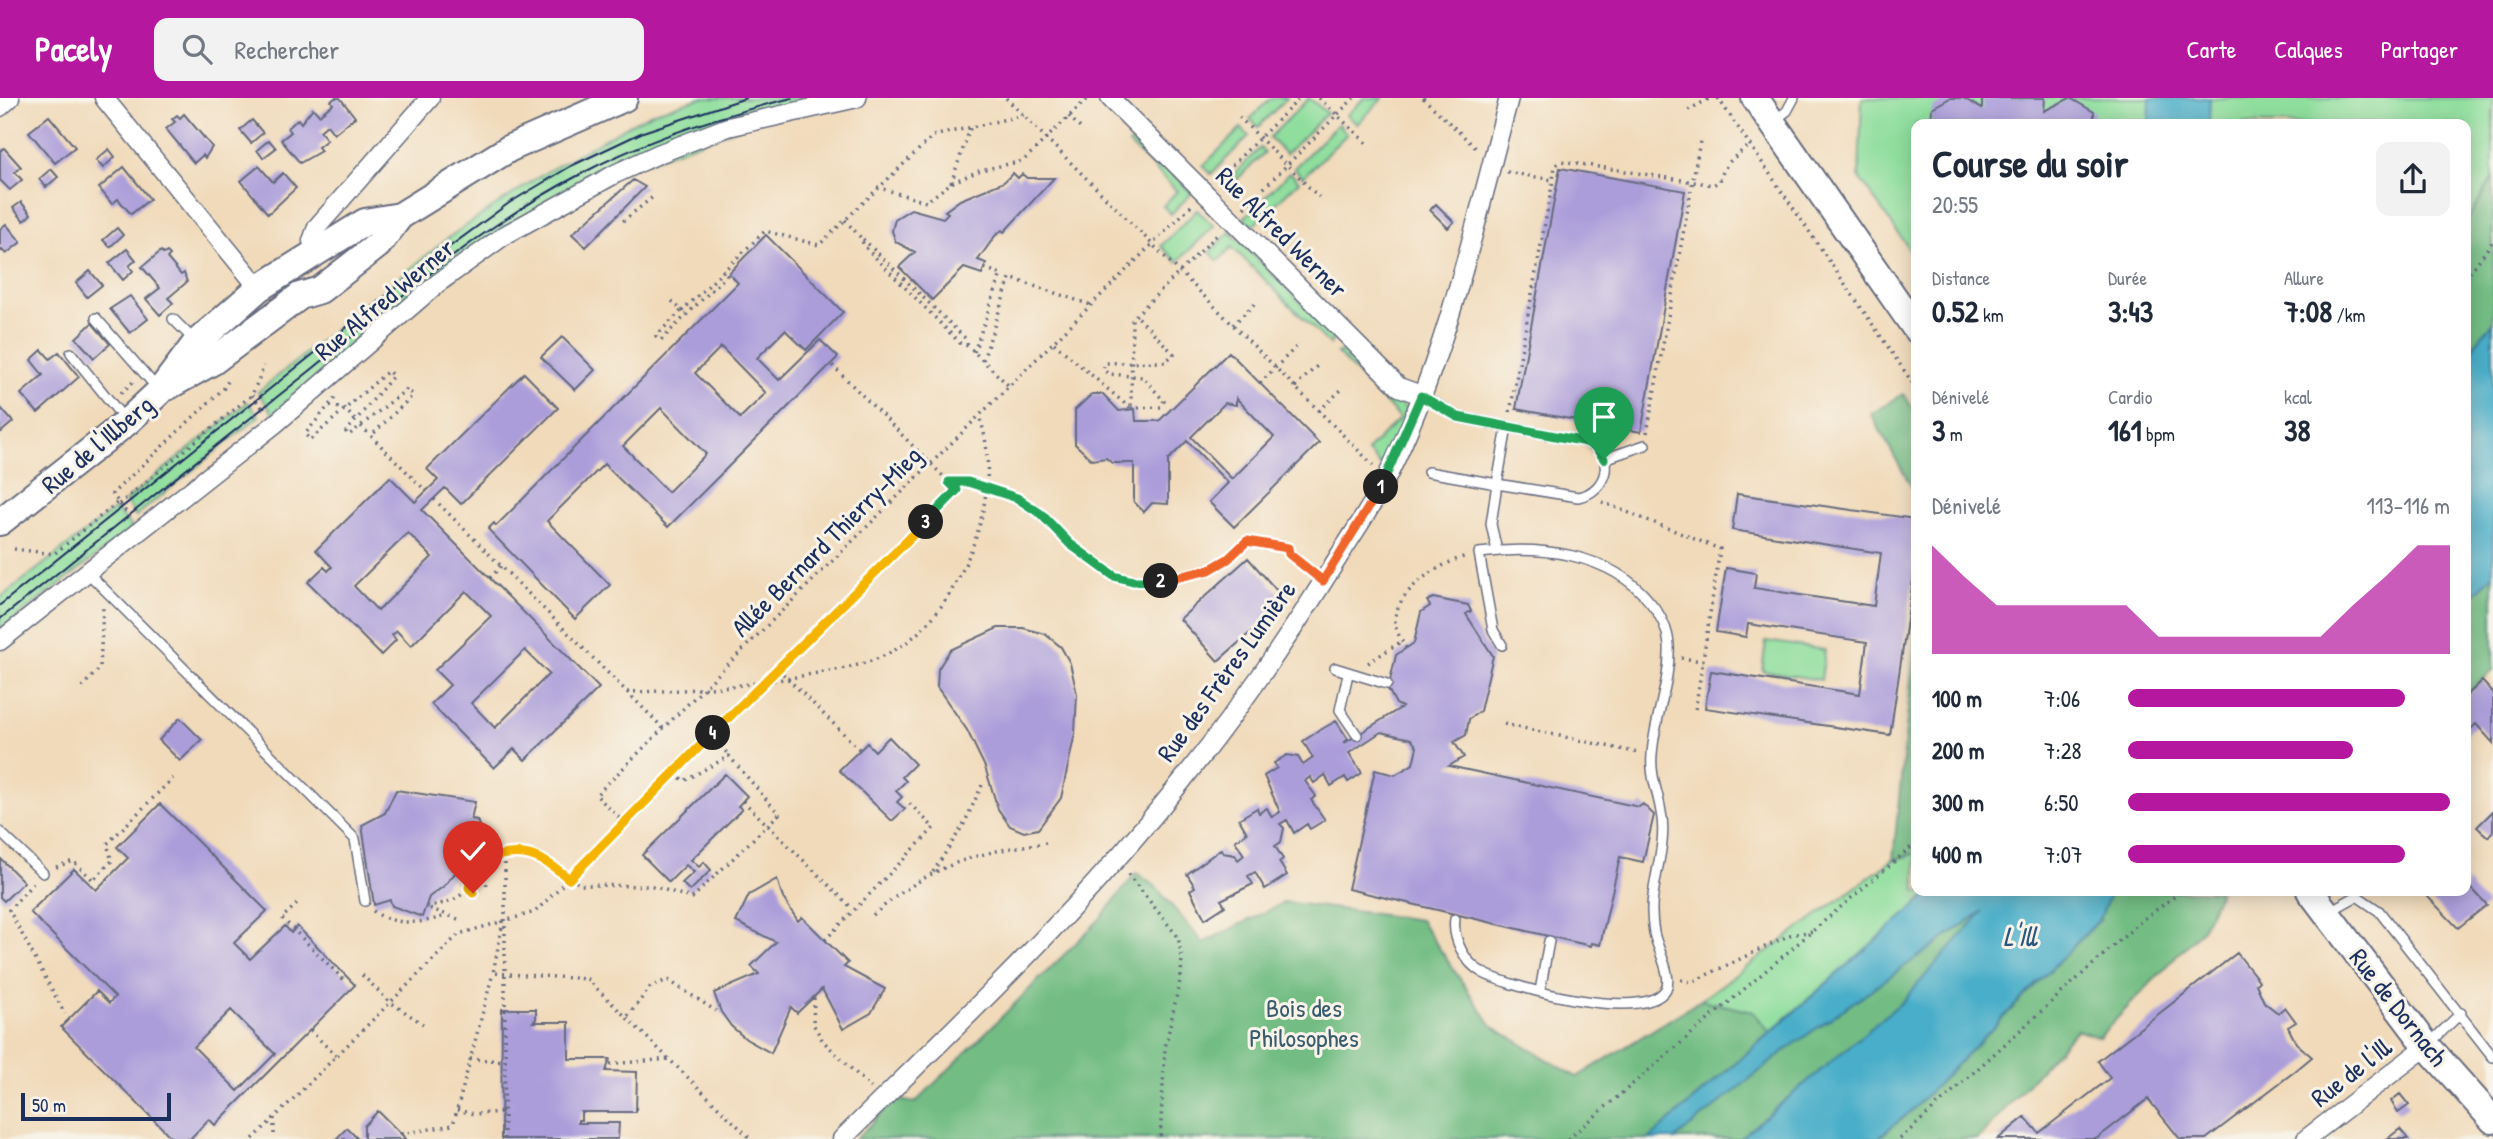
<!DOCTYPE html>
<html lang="fr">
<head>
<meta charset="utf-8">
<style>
	:root { --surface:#fff; --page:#f2f2f3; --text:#1f2937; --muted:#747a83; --accent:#b5179e }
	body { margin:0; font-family:"Patrick Hand",sans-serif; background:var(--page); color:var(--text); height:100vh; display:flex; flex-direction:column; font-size:26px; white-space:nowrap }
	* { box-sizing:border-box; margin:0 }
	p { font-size:23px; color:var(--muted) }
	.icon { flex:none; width:38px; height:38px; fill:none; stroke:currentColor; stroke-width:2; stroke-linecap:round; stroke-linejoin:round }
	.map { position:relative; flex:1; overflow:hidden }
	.sheet { position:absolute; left:1911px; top:21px; width:560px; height:777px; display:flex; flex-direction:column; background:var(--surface); border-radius:14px; box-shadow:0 4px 18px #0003 }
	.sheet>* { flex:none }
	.scale { position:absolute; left:21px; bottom:18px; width:150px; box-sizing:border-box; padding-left:7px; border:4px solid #1b2f5e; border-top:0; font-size:19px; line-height:24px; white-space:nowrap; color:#1b2f5e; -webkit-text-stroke:5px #f7f3e8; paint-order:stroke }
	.pin { position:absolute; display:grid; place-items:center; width:60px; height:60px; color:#fff; margin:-72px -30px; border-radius:50% 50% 50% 0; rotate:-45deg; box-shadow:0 0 7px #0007 }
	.pin .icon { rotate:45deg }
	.km { position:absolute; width:35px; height:35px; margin:-18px; border-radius:50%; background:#222; color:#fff; font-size:19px; line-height:35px; text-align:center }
	.round { display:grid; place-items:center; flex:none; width:74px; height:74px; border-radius:14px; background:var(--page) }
	.overview { display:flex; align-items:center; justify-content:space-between; height:119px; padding:0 21px }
	h1 { font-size:38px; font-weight:700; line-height:52px }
	.metrics { display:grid; grid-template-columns:repeat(3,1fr); gap:10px; height:119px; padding:7px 21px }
	.metrics div { display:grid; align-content:center }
	.metrics b { font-size:30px; font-weight:700 }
	.metrics small { font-size:19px; font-weight:400 }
	.metrics p { font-size:19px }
	.chart { height:196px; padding:14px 21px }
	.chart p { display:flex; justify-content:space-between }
	.chart svg { width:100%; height:126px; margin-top:7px; fill:var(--accent); opacity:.7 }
	ul { padding:0 21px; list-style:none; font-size:23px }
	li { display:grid; grid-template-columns:112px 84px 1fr; align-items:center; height:52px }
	li i { height:18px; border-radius:9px; background:var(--accent) }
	header { display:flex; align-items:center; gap:42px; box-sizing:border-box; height:98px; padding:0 35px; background:var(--accent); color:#fff }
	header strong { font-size:33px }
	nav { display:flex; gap:38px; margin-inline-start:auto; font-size:24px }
	.search { width:490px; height:63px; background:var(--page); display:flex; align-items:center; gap:18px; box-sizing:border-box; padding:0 24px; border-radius:14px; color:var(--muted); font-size:26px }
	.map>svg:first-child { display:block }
</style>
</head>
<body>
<header>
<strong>Pacely</strong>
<div class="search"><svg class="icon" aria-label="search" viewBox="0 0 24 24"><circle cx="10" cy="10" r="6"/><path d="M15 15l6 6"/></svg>Rechercher</div>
<nav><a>Carte</a><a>Calques</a><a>Partager</a></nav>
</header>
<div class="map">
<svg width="2493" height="1041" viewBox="0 0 2493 1041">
	<rect width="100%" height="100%" fill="#f7f3e8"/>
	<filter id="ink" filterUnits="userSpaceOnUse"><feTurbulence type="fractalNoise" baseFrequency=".0143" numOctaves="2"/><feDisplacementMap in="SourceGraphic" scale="14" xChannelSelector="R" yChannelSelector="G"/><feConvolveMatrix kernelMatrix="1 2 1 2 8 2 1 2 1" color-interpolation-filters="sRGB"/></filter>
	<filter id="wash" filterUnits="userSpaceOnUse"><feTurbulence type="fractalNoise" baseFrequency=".00686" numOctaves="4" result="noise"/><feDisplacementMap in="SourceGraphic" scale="28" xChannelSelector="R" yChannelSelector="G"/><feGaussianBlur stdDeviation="1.57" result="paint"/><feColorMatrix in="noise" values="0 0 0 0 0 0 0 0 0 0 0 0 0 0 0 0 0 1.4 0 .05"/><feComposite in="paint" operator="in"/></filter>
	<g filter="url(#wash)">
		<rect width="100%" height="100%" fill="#f1daba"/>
		<!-- green -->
		<path fill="#8fde9d" stroke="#55867e" stroke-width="2" d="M701 0H819L569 93 274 317 258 294 452 137 543 76 631 26 654 14Z
			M1271 0H1287L1258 29 1250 21Z
			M1309 0 1327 15 1286 56 1269 40Z
			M1364 0H1383L1357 26 1347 17Z
			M1862 0H2493V79L2466 125V26H1916V161L1859 79Z
			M1338 26 1347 36 1303 79 1294 70Z
			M1241 30 1249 38 1211 76 1203 68Z
			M1137 42 1192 95 1171 116 1163 108 1177 93 1129 46Z
			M1260 50 1265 54 1227 91 1223 87Z
			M1290 74 1299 83 1253 128 1244 120Z
			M1197 112 1214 128 1177 164 1161 148Z
			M1230 134 1331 234 1333 239 1330 247 1232 149 1218 163 1210 154Z
			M1346 252 1406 311 1408 321 1385 372 1367 353 1400 320 1337 255Z
			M248 304 259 318 136 418 125 403Z
			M115 411 133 430 0 532V500Z
			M1766 543 1825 552 1821 582 1762 573Z
			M1916 755V793H1932L1770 934 1753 914 1701 902 1893 762Z"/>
		<!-- forest -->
		<path fill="#73bd84" stroke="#477671" stroke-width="2" d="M2493 79V225L2466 257V125Z
			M1903 296 1916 314V397L1871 316Z
			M2493 477V573L2466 595V504Z
			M1916 532V755L1893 762Z
			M1136 775 1155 788 1203 845 1285 804 1420 822 1492 928 1577 979 1701 902 1753 914 1770 934 1649 1041H856L895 1001 915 1005 1099 822Z
			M2111 793H2220L2201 833 2099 939 2076 932 1978 1041H1877L1910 1014 2100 822Z
			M1986 811 1903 903 1739 1041H1675L1787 951Z"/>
		<!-- water -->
		<path fill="#4aaec9" stroke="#326e94" stroke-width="2" d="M2150 0H2210L2209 26H2149Z
			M2493 225V477L2466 504V257Z
			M1932 793H2111L2100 821 1910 1014 1876 1041H1739L1903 903 1983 813 1787 951 1675 1041H1649Z"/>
		<g id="blocks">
			<!-- building -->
			<path fill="#ab9dda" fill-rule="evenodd" d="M335 0H340L355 19 334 36 327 27 320 33 327 42 318 49 321 53 300 65 281 42 291 34 288 30 298 21 301 25 313 10 319 17 333 6 331 3Z
				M1950 0H1963L1982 11V0H2045L2044 13 2070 0 2094 14V26H1931L1932 10Z
				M184 16 212 49 205 60 203 57 194 65 166 31 175 24 172 21 177 17 180 20Z
				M49 18 75 49 55 65 29 34Z
				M252 22 263 35 251 45 240 32Z
				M269 42 276 50 263 60 257 52Z
				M4 50 21 69 15 74 22 82 10 92 0 82V53Z
				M109 51 115 59 103 70 96 62Z
				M259 68 273 84 283 75 296 90 268 116 241 83Z
				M124 69 150 101 131 116 118 101 112 106 99 90Z
				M1560 70 1685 93 1641 334 1516 311Z
				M51 71 58 79 46 89 39 81Z
				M1013 75 1018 80 1022 76 1027 80H1054L1004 134 1002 132 995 138 978 162 986 165 982 176 964 170 932 202 899 169 915 154 896 144 892 133 895 121 911 111 943 120 948 115 945 113 960 102 1004 84Z
				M633 82 645 89 586 149 572 136Z
				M21 104 31 116 24 123 13 110Z
				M1436 106 1454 124 1448 130 1430 112Z
				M6 126 21 144 6 156 2 152 0 154V131Z
				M117 130 123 137 110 149 103 142Z
				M766 137 843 214 806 252 785 232 757 260 779 282 820 242 838 259 668 429 604 366 547 423 610 487 575 521 488 431 494 425 496 428 738 185 729 175ZM721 249 766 295 740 320 695 275ZM661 310 706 356 668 394 623 348Z
				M127 151 136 162 129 168 133 173 123 182 109 165Z
				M161 153 164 156 167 154 170 157 167 160 181 177 184 175 187 184 168 200 173 205 160 217 146 201 160 190 142 169Z
				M90 173 102 187 87 199 76 185Z
				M130 198 148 221 130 235 110 211Z
				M92 225 110 246 94 260 76 240Z
				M562 239 595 272 575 292 541 259Z
				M42 252 50 261 59 254 79 279 38 315 21 296 43 277 31 262Z
				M1229 254 1319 345 1234 429 1209 404 1228 385 1187 343 1168 362V406L1152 405 1144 414 1134 404V365H1112L1106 360 1092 362 1075 346V312L1092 296H1103L1119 313 1135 311 1136 323H1159ZM1236 300 1274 339 1232 381 1191 339 1225 305 1236 307Z
				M524 275 558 310 461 406 445 390 422 412 599 590 525 662 514 651 494 670 431 606 450 587 435 572 491 518 466 493 411 548 397 533 392 537 396 542 381 557 308 484 324 469 328 473 332 469 316 452 390 379 415 404 438 382 427 371ZM408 435 432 459 378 513 354 488ZM525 552 549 576 495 630 471 605Z
				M0 309 13 324 0 335Z
				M1737 396 1916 421V462L1890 637 1705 610 1711 573 1860 596 1867 544 1748 526 1746 539 1716 534 1726 470 1756 475 1754 490 1874 508 1881 455 1732 432Z
				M1248 460 1286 503 1218 563 1180 521Z
				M1433 500 1468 507 1471 513 1466 516 1493 558 1480 613 1469 621 1466 637 1454 644 1464 659 1449 668 1639 709 1643 706 1654 717 1643 764 1620 759 1600 847 1592 845 1591 848 1348 791 1375 672 1395 677 1413 666 1417 649 1411 641 1381 634 1349 655 1362 675 1348 684 1345 679 1331 688 1325 677 1314 685 1310 679 1305 683 1316 698 1311 702 1325 722 1310 731 1307 726 1294 735 1287 722 1280 726 1284 730 1281 744 1275 748 1283 761 1279 764 1287 777 1265 791 1255 774 1248 778 1253 786 1221 802 1225 808 1205 821 1190 792 1195 789 1187 776 1221 751 1223 755 1235 757 1238 762 1244 757 1235 743 1247 735 1239 721 1257 710 1259 715 1267 710 1272 719 1280 714 1264 678 1277 670 1274 665 1287 657 1298 659 1303 667 1313 660 1303 643 1322 631 1336 623 1348 641 1343 646 1402 609 1396 606 1388 591 1396 557 1414 545 1421 514 1430 508 1427 503Z
				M998 530H1023L1045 536 1061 549 1070 565 1077 596 1075 635 1061 700 1038 731 1024 734 1010 728 998 711 985 669 967 632 937 589 938 571 950 552Z
				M2482 583 2493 595V645L2476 626 2466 636V598Z
				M180 620 202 642 180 663 159 642Z
				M889 639 915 666 902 679 906 683 896 693 902 699 897 704 905 711 892 723 839 672 867 645 875 653Z
				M725 676 747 698 738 708 742 711 691 762 699 769 704 764 711 772 690 793 682 785 694 774 686 767 669 784 642 757Z
				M396 692 475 704 471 721 477 722 488 753 468 760 444 788 429 799 422 819 392 808 390 802 374 807 362 727 385 715Z
				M160 706 267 813 234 845 250 861 285 828 291 835 297 828 355 887 215 1027 209 1021 190 1041H173L61 929 97 893 109 905 115 899 30 814 74 771 96 792 128 760 117 749ZM231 912 275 956 238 993 194 949Z
				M2493 713V733L2488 739 2477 729Z
				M0 760 24 784 4 803 0 799Z
				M777 781 783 800 798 823 802 819 848 865 844 869 885 891 871 915 843 931 822 891 797 915 791 909 771 955 746 941 731 928 721 914 714 895 759 876 751 868 776 844 736 824 749 797Z
				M2466 784 2487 807 2458 830 2424 795 2466 793Z
				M2237 855 2259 883 2256 886 2264 904 2278 915 2285 909 2296 924 2288 929 2296 945 2312 959 2294 974 2206 1041H2180L2148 1001 2096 1041H1998L2025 1019 2039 1035 2110 980 2098 963Z
				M502 911H536V921L533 924H569V961H610L606 973 637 974 636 1014H581V1022H578V1025H619L618 1041H501Z
				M2400 996 2409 1007 2398 1015 2391 1003Z
				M378 1013 406 1041H364V1028Z
				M347 1030 358 1041H336Z
				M2400 1031 2408 1041H2387Z"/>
		</g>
	</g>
	<g filter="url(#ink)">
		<use href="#blocks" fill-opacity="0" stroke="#666b7e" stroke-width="2"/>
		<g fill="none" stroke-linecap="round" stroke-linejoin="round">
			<defs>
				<path id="lane" d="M1775 22 1787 13 1794 0
					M96 220 157 290
					M173 221 194 242
					M71 255 125 322
					M1421 297 1458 319 1586 344C1617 355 1608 394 1578 399L1497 386 1491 426 1497 453
					M1604 361 1645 347
					M1428 374 1497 386 1507 329
					M87 474 355 741 365 803
					M1335 570 1387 586
					M1348 576 1340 612 1357 637
					M0 734 43 775
					M2330 813 2357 798 2379 813 2493 959
					M1455 821C1452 841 1465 865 1483 875 1512 890 1646 926 1666 891 1673 878 1657 850 1654 835 1652 823 1651 810 1653 798 1656 771 1667 741 1661 714 1658 694 1650 678 1652 657 1654 620 1671 584 1669 547 1668 531 1660 516 1650 504 1610 454 1538 447 1479 455L1493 532 1502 547
					M1540 893 1549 843
					M2430 945 2461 915"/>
				<path id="street" d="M104 0 259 190
					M1110 0 1399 289 1421 297
					M0 9 10 0
					M317 153 312 143 317 129 430 0
					M0 543 275 326 438 185 505 137 615 76 658 56 728 29 857 0
					M842 1041C928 956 1015 874 1096 784 1183 688 1263 581 1331 471 1349 441 1371 411 1387 379 1446 260 1475 127 1509 0
					M2306 1041 2427 948"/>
				<path id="primary" d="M1755 0 1916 231
					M167 289 212 264 300 198 320 192 378 147 400 118
					M0 424 127 324 160 293 196 245 259 190 365 124 400 118 510 50 624 0
					M2310 793 2427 948 2493 1022"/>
			</defs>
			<!-- lane casing -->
			<use href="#lane" stroke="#666b7e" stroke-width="12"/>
			<!-- street casing -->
			<use href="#street" stroke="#666b7e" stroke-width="21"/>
			<!-- primary casing -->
			<use href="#primary" stroke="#666b7e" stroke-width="30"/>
			<!-- path -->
			<path stroke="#666b7e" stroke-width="3.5" stroke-dasharray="2 5" stroke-linecap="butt" d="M1006 0 1373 367
				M1319 0 1370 48
				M1423 0 1477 51
				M1718 0 1916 290
				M1688 12 1711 0
				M1069 18 1081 31
				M1239 19 1319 99
				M1507 74 1553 82 1555 68 1561 63 1713 87 1720 83C1724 65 1735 58 1749 48
				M1217 82 1300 0
				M951 85 971 28
				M877 89 926 104 951 85 981 72 1023 63 1088 0
				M1244 110 1354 0
				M845 122 861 140 864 148 960 245 968 248 1009 288
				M623 123 654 98
				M863 141 965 240 968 247
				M2466 180 2493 143
				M672 203 682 213 765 133 819 147 933 38 1024 17
				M681 213 656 238 661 242 727 177 722 172
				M1233 227 1255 205
				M1054 245 1131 311 1132 221 1219 135
				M974 254 1001 176 984 170
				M983 262 1010 180 1091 207
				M1260 285 1297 248
				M1295 289 1317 268
				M121 295 133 284
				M252 297 264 312
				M335 300 305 336 310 342 388 273 393 278 346 334 349 337 407 291 413 297 371 338
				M330 308 345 311 355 322
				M1131 310 1161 309 1164 303 1143 279 1109 276 1103 272 1105 265 1165 264 1174 256 1136 217
				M1319 313 1341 292
				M1510 314 1553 82
				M361 328 426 393
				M1647 335 1700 43
				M950 384C963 383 975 386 987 389 1006 395 1025 403 1040 415 1066 437 1088 473 1124 482 1153 489 1197 482 1222 465 1231 459 1237 447 1246 443 1258 439 1277 446 1288 450L1289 456 1311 473
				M434 401 663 630
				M1602 404 1720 451 1695 613
				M119 406 252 297 264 268
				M130 419 112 396 224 290 230 280
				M14 451 54 456 118 404
				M490 480 501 468
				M1406 550C1401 541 1394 531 1395 520 1399 490 1441 465 1467 458
				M1681 560 1703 563
				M1368 565 1402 543
				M778 571 860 652
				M82 589 100 570 103 509
				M627 594C690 593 750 588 812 576 842 571 871 567 898 550 936 527 962 480 976 439 988 402 993 355 979 318
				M1504 626 1639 655
				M713 636 729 658
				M743 703 853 811
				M624 725 596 697 1192 107
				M480 763 505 754 523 755 539 760 581 787 652 788 692 800 779 716 729 658 684 683 674 674
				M56 769 73 763 93 782 112 763 107 746 173 680
				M933 774 964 726 983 685
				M1128 776 1178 839 1182 859 1181 878 1165 950 1160 1041
				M33 785 9 812 65 916
				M297 806 282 820 344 882
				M373 813C393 828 422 826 445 818
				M873 817C930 768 973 754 1046 745
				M458 821 426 809C467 801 468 796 478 756L487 788
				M503 823 493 875 587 881 751 1041
				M825 842 934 730 909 705
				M362 877 390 904 423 926
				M1681 882 1692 884 1790 837 1813 833
				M814 900 813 926 823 943 871 990
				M628 918 651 888 668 882 716 913
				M310 932 336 958
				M470 961 505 963V754
				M610 966 670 961
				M457 1012 474 1016 504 1014 505 963
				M274 1020V1041
				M401 1036 453 1027 493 875
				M253 1041 459 836 535 814 957 392 831 266
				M504 1041V1015
				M1568 1041 1916 745
				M1900 1041 2141 823 2182 793"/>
			<!-- lane -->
			<use href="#lane" stroke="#fff" stroke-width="9"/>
			<!-- street -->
			<use href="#street" stroke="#fff" stroke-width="18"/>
			<!-- primary -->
			<use href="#primary" stroke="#fff" stroke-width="26"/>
			<!-- tram -->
			<path stroke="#1b2f5e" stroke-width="2" d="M0 507 422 169 509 105 571 68 643 34 746 0
				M0 521C102 440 203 357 306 276 393 206 479 129 579 77 646 41 718 18 792 0"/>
		</g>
	</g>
	<g fill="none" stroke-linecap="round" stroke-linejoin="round" filter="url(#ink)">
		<defs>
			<path id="split-1" d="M1381 389 1421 298 1458 319 1586 344 1594 347 1604 361"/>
			<path id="split-2" d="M1161 483 1209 472 1228 461 1247 443 1288 450 1289 456 1323 483 1381 389"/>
			<path id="split-3" d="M926 424 957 392 949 384H968L1017 400 1041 416 1070 446 1114 478 1133 483H1161"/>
			<path id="split-4" d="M713 635 926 424"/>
			<path id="split-5" d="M473 795 469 790 478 756 480 763C518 749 538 754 569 781L713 635"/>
		</defs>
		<!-- split-1 casing -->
		<use href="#split-1" stroke="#fff" stroke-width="14"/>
		<!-- split-2 casing -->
		<use href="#split-2" stroke="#fff" stroke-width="14"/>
		<!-- split-3 casing -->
		<use href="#split-3" stroke="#fff" stroke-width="14"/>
		<!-- split-4 casing -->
		<use href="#split-4" stroke="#fff" stroke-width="14"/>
		<!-- split-5 casing -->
		<use href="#split-5" stroke="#fff" stroke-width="14"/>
		<!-- split-1 -->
		<use href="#split-1" stroke="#22a559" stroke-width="9"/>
		<!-- split-2 -->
		<use href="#split-2" stroke="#f0652b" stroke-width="9"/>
		<!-- split-3 -->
		<use href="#split-3" stroke="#22a559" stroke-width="9"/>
		<!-- split-4 -->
		<use href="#split-4" stroke="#f5b400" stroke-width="9"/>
		<!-- split-5 -->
		<use href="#split-5" stroke="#f5b400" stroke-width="9"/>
	</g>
	<g text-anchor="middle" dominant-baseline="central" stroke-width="6" stroke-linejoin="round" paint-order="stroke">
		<!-- street labels -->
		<g font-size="26" fill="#1b2f5e" stroke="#f7f3e8">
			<text transform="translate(1282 134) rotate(45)">Rue Alfred Werner</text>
			<text transform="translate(384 201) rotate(-40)">Rue Alfred Werner</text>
			<text transform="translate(97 346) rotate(-40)">Rue de l'Illberg</text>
			<text transform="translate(826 443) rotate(-45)">Allée Bernard Thierry-Mieg</text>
			<text transform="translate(1226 573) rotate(-54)">Rue des Frères Lumière</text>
			<text transform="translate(2399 909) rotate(52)">Rue de Dornach</text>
			<text transform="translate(2351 974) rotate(-38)">Rue de l'Ill</text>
		</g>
		<!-- park labels -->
		<g font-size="26" fill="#385b6e" stroke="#f7f3e8">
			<text x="1304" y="909">Bois des<tspan x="1304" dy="30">Philosophes</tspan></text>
		</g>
		<!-- water labels -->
		<g font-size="28" font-style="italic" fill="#29557e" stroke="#f7f3e8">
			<text x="2020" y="838">L'Ill</text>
		</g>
	</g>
</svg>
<div class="scale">50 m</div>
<div class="pin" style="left:1604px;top:361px;background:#1e9e55"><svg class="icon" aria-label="arrive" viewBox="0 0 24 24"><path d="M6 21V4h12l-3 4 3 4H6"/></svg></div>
<div class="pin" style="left:473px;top:795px;background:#d93025"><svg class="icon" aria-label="check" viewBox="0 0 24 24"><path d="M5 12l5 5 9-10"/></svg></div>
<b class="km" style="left:1381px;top:389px">1</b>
<b class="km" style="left:1161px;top:483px">2</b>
<b class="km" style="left:926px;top:424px">3</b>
<b class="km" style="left:713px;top:635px">4</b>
<section class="sheet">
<div class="overview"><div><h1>Course du soir</h1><p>20:55</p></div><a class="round"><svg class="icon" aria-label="share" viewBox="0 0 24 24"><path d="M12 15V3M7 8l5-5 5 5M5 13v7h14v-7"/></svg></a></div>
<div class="metrics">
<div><p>Distance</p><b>0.52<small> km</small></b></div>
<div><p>Durée</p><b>3:43</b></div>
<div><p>Allure</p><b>7:08<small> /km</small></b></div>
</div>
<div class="metrics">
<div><p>Dénivelé</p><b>3<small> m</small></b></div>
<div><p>Cardio</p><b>161<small> bpm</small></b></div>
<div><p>kcal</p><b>38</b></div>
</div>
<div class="chart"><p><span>Dénivelé</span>113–116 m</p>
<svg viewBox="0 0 160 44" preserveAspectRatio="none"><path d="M0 44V6L10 17L20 27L30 27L40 27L50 27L60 27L70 38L80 38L90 38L100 38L110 38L120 38L130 27L140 17L150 6L160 6V44z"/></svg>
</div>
<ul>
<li><b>100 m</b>7:06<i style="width:86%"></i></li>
<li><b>200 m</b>7:28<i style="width:70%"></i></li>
<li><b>300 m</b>6:50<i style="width:100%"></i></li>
<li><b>400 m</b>7:07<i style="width:86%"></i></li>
</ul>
</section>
</div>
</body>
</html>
